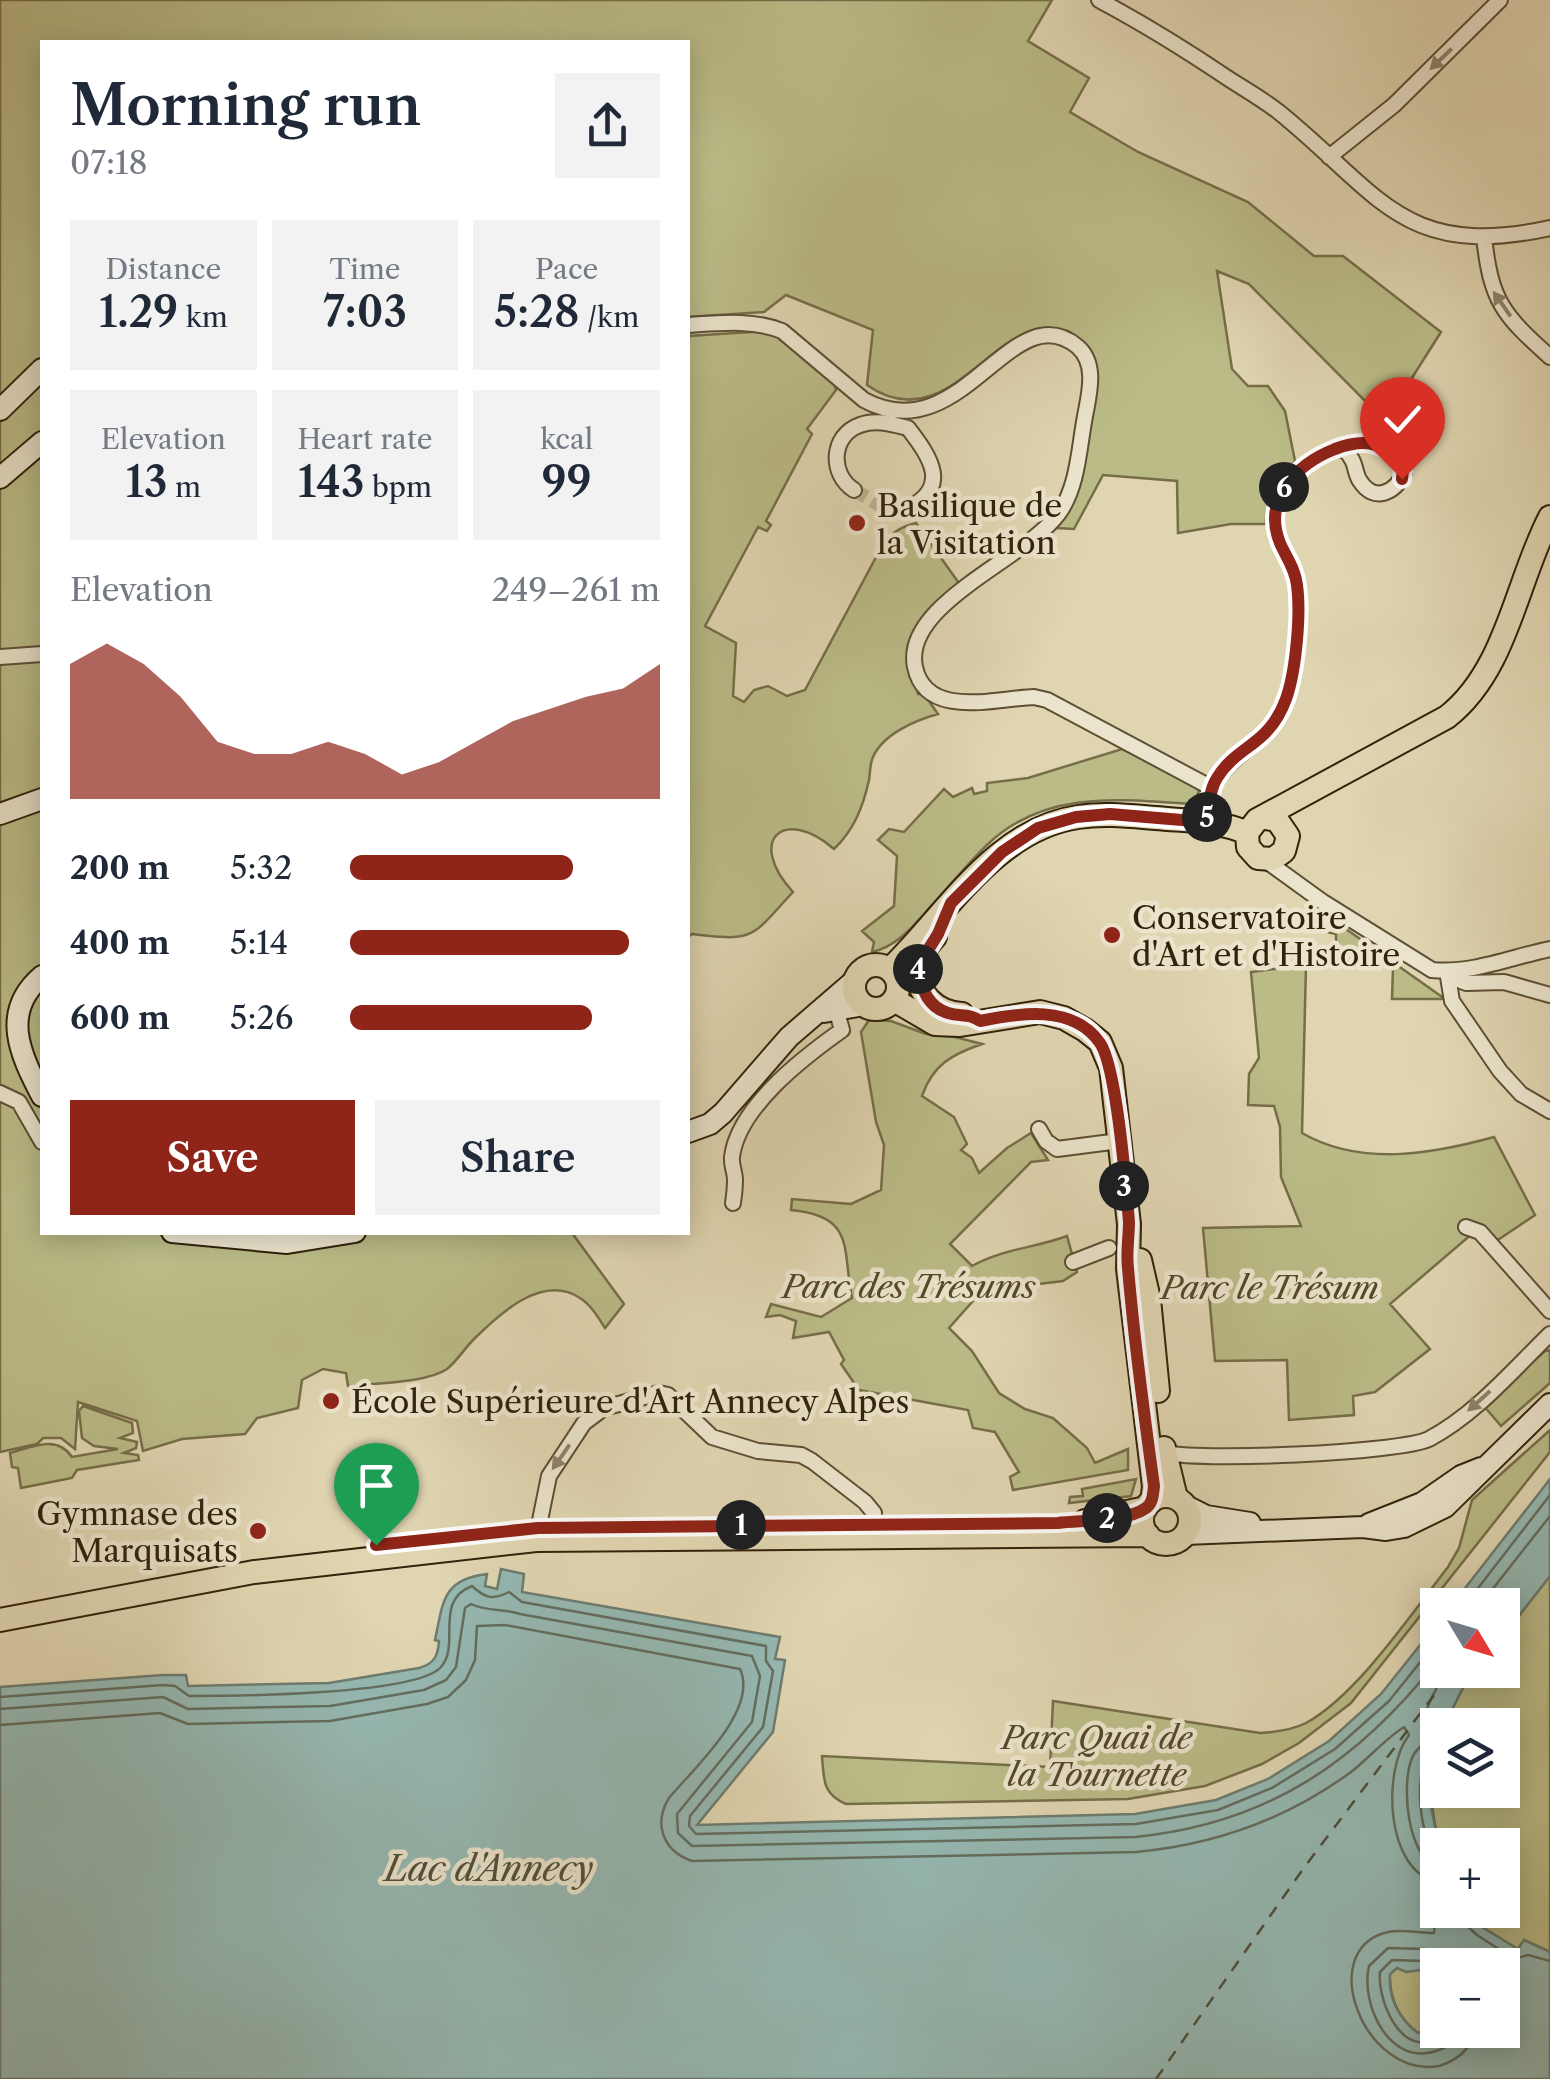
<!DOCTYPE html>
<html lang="en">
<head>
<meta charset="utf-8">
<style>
	:root { --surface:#fff; --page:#f2f2f3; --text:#1f2937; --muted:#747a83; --accent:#8f2418 }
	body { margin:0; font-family:"Libre Caslon Text",serif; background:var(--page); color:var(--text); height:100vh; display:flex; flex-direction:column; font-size:38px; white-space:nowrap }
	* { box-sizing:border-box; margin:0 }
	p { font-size:32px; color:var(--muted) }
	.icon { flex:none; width:55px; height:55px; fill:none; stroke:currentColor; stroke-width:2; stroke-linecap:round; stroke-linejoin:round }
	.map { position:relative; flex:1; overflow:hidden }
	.details { position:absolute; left:40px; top:40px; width:650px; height:1195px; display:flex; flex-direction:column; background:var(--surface); border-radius:0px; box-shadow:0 5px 25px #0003 }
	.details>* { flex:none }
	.needle { width:65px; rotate:128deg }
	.buttons { position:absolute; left:1420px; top:1588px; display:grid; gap:20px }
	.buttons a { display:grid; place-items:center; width:100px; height:100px; border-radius:0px; background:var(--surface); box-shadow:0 5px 25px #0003; font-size:50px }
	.pin { position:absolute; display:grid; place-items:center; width:85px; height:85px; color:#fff; margin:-102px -42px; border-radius:50% 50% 50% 0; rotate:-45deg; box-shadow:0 0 10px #0007 }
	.pin .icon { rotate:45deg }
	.km { position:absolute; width:50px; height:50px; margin:-25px; border-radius:50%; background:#222; color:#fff; font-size:28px; line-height:50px; text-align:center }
	.round { display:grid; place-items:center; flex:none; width:105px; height:105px; border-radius:0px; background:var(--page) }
	.summary { display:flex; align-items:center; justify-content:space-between; height:170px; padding:0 30px }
	h1 { font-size:55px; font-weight:600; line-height:75px }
	.metrics { display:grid; grid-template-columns:repeat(3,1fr); gap:15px; height:170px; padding:10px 30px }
	.metrics div { display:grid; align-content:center; border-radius:0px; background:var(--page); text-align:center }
	.metrics b { font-size:42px; font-weight:600 }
	.metrics small { font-size:28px; font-weight:400 }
	.metrics p { font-size:28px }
	.chart { height:280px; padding:20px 30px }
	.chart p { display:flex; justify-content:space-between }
	.chart svg { width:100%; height:180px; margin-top:10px; fill:var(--accent); opacity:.7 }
	.action { display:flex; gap:20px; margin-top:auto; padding:20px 30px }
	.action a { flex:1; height:115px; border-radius:0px; background:var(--accent); color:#fff; font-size:40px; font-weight:600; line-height:115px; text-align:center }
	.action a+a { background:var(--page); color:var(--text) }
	ul { padding:0 30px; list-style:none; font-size:32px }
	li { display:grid; grid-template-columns:160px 120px 1fr; align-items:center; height:75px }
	li i { height:25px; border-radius:12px; background:var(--accent) }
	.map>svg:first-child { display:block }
</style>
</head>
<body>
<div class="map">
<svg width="1550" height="2079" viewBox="0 0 1550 2079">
	<rect width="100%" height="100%" fill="#e0d5b1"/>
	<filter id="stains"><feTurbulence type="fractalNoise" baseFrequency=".002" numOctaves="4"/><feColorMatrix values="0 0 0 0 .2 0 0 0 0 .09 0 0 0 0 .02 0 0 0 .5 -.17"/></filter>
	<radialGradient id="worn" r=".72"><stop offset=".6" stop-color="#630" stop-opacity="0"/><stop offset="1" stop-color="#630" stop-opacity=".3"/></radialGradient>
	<!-- green -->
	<path fill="#babb87" stroke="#766e48" stroke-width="2.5" d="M0 0H1052L1028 41 1089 78 1070 112 1138 152 1248 202 1314 256H1343L1441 332 1403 392 1375 411 1249 284 1217 271 1232 369 1248 386H1268L1285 411 1295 461C1278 480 1265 497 1266 524H1231L1178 533 1177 481 1103 475 1074 529 1057 528 1055 523 1074 487 1088 349C1009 269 961 451 867 385L873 330 786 295 764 312 688 317V42H42V1232L572 1233 624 1304 605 1328C598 1317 591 1305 580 1298 542 1273 498 1315 473 1340 465 1348 457 1361 447 1369 427 1383 374 1383 348 1386L346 1373 323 1369 302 1380 298 1408 257 1418 245 1434 182 1439 143 1451 137 1421 78 1402 75 1449 61 1438H43L37 1444 0 1452Z
		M767 331 781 337 833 379 836 390 807 429 812 434 766 521 771 525 767 531 758 527 705 626 736 643 733 696 744 702 754 690 768 686 787 696 805 690 881 548C890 534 899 527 916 523L961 586C906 623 910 633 918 694H924L938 714C916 720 883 734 873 757 870 763 870 773 869 780 863 807 854 830 834 849 783 805 746 841 793 892 751 937 757 942 692 934L688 937V336Z
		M1122 749 1191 782 1199 790 1196 801 1190 804C1118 799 1045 790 988 844 968 863 950 886 931 906 914 925 897 947 872 952L874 942 862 931 894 906 897 856 878 840 889 829 904 832 944 789 953 797 972 788 974 794 987 791V783L1028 778Z
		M1329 917 1445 999H1392L1393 967 1336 964V934L1327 932Z
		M1306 965 1302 1133C1361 1167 1432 1154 1494 1137L1535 1215 1495 1242 1480 1227 1390 1304 1430 1349 1375 1392 1353 1396 1354 1415 1289 1420 1287 1360 1215 1361 1203 1228 1301 1226 1281 1177 1280 1127 1274 1106 1248 1105 1249 1074 1259 1058 1251 972Z
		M869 1020 891 1021 926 1034 955 1037 982 1044C953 1054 933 1064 922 1096L954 1117 967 1144 961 1150 972 1158 979 1173 1007 1148 1031 1133 1048 1160 1031 1162 950 1244 972 1266C1002 1249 1035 1248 1067 1236L1077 1272 1063 1281 982 1291 949 1328 972 1351 999 1393 1025 1409 1053 1418 1087 1448 1095 1463 1128 1449V1470L1013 1490 1010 1477 1019 1472 995 1432 973 1428 968 1410 859 1390 841 1364 844 1360 829 1332 793 1338 796 1321 780 1315 766 1317 771 1304 821 1317 852 1298C842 1249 856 1216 791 1210L792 1199 851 1204 881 1190 884 1145 876 1122 861 1032Z
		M1550 1350V1383L1501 1426 1483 1405 1545 1351Z
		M83 1406 132 1423 133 1433 120 1438 137 1442 136 1448 124 1453 138 1455 139 1460 77 1470 72 1478 21 1488 18 1468 12 1467 10 1453C32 1447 57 1434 72 1457L118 1449 94 1446 82 1438 79 1411Z
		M1550 1430V1452L1351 1703 1299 1743 1262 1764 1205 1786 1128 1799 846 1804C822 1794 824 1779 822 1756L1050 1767 1053 1701 1260 1733C1276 1732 1292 1730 1306 1723 1357 1695 1412 1613 1448 1567L1459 1548 1472 1500Z
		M1136 1479 1131 1496 1069 1503 1070 1497 1083 1496 1082 1489Z
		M1550 1576V1952L1524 1940 1518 1950 1482 1927 1470 1915 1475 1910H1502V1845H1439C1432 1811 1426 1779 1437 1745L1438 1790H1502V1725H1444L1465 1684 1476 1670H1502L1503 1636Z
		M1397 1968 1421 1970 1437 1983V2026L1418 2033C1399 2019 1389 1998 1390 1974Z"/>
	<!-- water -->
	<path fill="#95b8b2" stroke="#6d7c6f" stroke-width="2.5" fill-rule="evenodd" d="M1550 1479V1576L1503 1636 1502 1605H1452Z
		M501 1569 524 1574 522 1592 780 1637 775 1659 785 1660 773 1732 697 1825 1135 1814 1216 1800 1268 1779 1329 1741 1381 1694 1437 1624 1438 1670H1476L1465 1684 1444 1725H1438L1430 1802 1439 1845 1438 1910H1475L1471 1915 1482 1927 1518 1949 1524 1940 1550 1952V2079H0V1687L163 1675H186L188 1686 329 1683 419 1668C434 1664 438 1656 439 1641L435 1640C443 1603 442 1579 487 1574L485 1586 497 1589ZM1438 1965H1502V2030H1438L1437 2026 1418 2033C1399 2019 1388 1998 1390 1974L1397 1968 1406 1972 1421 1970 1437 1983Z"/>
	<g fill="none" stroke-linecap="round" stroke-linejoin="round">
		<!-- shore -->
		<path stroke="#636d5e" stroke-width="2.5" d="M1465 1605 1550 1495
			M1480 1605 1550 1516
			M0 1697 163 1685 175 1686 189 1696C232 1696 417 1695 441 1667 461 1645 433 1601 472 1586 486 1599 493 1600 509 1592L522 1602 766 1646V1661L773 1671 763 1727 690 1816 689 1826 696 1834 1136 1824 1218 1810 1272 1788 1335 1749 1389 1701 1438 1640
			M0 1709 163 1697 188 1709 330 1706 424 1690 446 1680 456 1667 465 1608 471 1604C487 1612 503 1608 520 1614L752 1656 760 1676 752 1722 677 1814 678 1833 692 1846 1135 1837C1267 1824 1358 1762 1438 1660
			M0 1725 160 1713 188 1724 330 1721 427 1704 448 1697 466 1680 475 1660 477 1626 505 1625 740 1669C759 1710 693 1769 669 1798 653 1824 663 1851 692 1861L1136 1852C1214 1845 1287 1819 1351 1772 1369 1758 1385 1739 1404 1727L1409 1735C1382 1770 1385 1872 1438 1882
			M1438 1754 1428 1756C1414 1773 1419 1842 1438 1854
			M1438 1867C1407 1858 1401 1784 1412 1758 1415 1750 1422 1745 1428 1740 1418 1714 1434 1693 1447 1670
			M1438 1898 1434 1933C1420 1933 1402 1929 1388 1932 1314 1949 1364 2079 1439 2066 1458 2060 1470 2050 1475 2030
			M1462 1910 1464 1923 1477 1935 1514 1959 1528 1955 1550 1961
			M1451 1965 1426 1949 1388 1948 1369 1966C1360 2005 1390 2067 1436 2051 1448 2047 1455 2042 1459 2030
			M1438 1971 1423 1961 1392 1960 1380 1972C1377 2006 1408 2069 1446 2030"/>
		<!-- ferry -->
		<path stroke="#4f4f3c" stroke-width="2.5" stroke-dasharray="12 10" stroke-linecap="butt" d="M1502 1627 1515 1620
			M1156 2079 1303 1869 1453 1670"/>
		<!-- street-tunnel -->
		<path stroke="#bdb190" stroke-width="14" stroke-dasharray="14 7" stroke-linecap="butt" d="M854 490 885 508 905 510"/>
		<defs>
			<path id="street" d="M1099 0C1144 24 1186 50 1229 79 1246 90 1264 100 1280 113 1380 194 1403 260 1550 228
				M1329 157 1394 105 1500 0
				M1484 237C1491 301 1502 314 1550 357
				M688 325C719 323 752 319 782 331L864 400C962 453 1012 291 1078 347 1096 363 1090 390 1086 411 1079 444 1079 485 1059 513 1026 559 902 604 915 667 926 720 997 698 1034 697L1047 700 1212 788 1206 822
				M854 490C829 474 831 435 860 425 876 419 892 424 908 428 931 458 952 488 905 510
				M0 657 42 654
				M1212 788C1232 748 1273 745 1287 694 1296 661 1301 620 1298 586 1296 570 1287 558 1280 544 1261 500 1296 464 1334 450 1364 438 1379 442 1404 462V473C1395 493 1374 503 1360 481 1355 474 1356 465 1351 458 1347 451 1345 451 1338 448
				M1265 860 1323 902 1432 970C1472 974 1511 957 1550 949
				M1460 970 1461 981 1466 983 1504 982 1550 995
				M1447 971 1452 1001 1500 1071 1521 1094 1550 1111
				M0 1093 19 1102 42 1142
				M1039 1129 1046 1141 1057 1149 1119 1141
				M733 1203C734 1196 735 1187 735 1180 735 1172 731 1165 732 1157 738 1107 804 1057 842 1030L836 1009
				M1466 1227 1480 1232 1550 1311
				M1073 1262 1109 1248
				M1163 1452C1192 1462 1400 1453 1429 1439 1475 1415 1513 1370 1550 1334
				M536 1540 549 1476 584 1423 604 1408 659 1393 668 1395 712 1437 758 1451 801 1455 812 1461 865 1502 874 1513 875 1535"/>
			<path id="secondary" d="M0 410 42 369
				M0 478 42 442
				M0 814 42 799
				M42 976C0 1012 20 1054 42 1096
				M824 1012 864 1005
				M688 1132 710 1124 723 1113 789 1037 855 980
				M172 1232 287 1243 355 1232
				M1186 1506 1206 1516 1250 1523
				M1369 1524 1422 1503 1461 1476 1481 1468
				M1185 1534 1363 1527 1386 1530 1404 1527 1445 1507 1550 1404"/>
			<path id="primary" d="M1265 818 1277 820 1288 836 1284 851 1273 859 1258 858 1248 847 1247 833 1257 820 1447 717C1507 670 1516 582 1550 517
				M935 937C928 945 919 955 918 965 914 993 937 1013 962 1014
				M854 987a22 22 0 1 1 44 0a22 22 0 1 1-44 0Z
				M890 969C946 915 995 829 1078 817 1104 813 1130 816 1156 818 1186 821 1218 820 1247 833
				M894 1000 935 1024 960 1025 1040 1012 1064 1018 1085 1030 1100 1042 1111 1068 1129 1224 1128 1269 1154 1487 1152 1501
				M1140 1260 1149 1299 1158 1391
				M1164 1448 1176 1498
				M1142 1520a24 24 0 1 1 48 0a24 24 0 1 1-48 0Z
				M1085 1521 1146 1508
				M0 1620 254 1572 536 1540 1148 1535"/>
		</defs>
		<!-- street casing -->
		<use href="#street" stroke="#5d4f34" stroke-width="18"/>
		<!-- secondary casing -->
		<use href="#secondary" stroke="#31220a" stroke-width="24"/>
		<!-- primary casing -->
		<use href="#primary" stroke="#31220a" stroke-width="26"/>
		<!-- street -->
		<use href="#street" stroke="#ebe4cc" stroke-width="14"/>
		<!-- secondary -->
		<use href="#secondary" stroke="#ebe4cc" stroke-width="20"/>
		<!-- primary -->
		<use href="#primary" stroke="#e0d5b1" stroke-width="22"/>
	</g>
	<!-- one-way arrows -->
	<defs><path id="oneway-solid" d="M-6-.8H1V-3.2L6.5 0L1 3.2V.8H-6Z" transform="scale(2.5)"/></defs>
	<g fill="#8e836b">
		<use href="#oneway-solid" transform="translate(1441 59) rotate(136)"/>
		<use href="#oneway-solid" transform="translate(1502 304) rotate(-125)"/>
		<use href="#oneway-solid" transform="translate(1479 1401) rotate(138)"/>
		<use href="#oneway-solid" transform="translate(561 1457) rotate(125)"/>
	</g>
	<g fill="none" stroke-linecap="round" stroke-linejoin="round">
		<defs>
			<path id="route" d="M376 1545 538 1528 1058 1523C1082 1520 1126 1522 1146 1508 1153 1503 1153 1494 1154 1486 1144 1414 1134 1340 1128 1268 1126 1253 1129 1237 1129 1222 1126 1187 1117 1068 1100 1043 1073 1004 1019 1013 980 1021 969 1013 961 1017 948 1013 927 1007 920 985 918 966L938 934 951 903 1002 852 1038 828 1076 817 1110 814 1206 822C1209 808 1209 790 1217 778 1237 745 1269 746 1286 699 1296 671 1301 614 1297 585 1295 568 1286 557 1280 543 1262 499 1297 464 1335 449 1365 438 1379 442 1404 462L1402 479"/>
		</defs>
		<!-- route casing -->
		<use href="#route" stroke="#fff" stroke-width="20"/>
		<!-- route -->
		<use href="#route" stroke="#8f2418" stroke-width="12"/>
	</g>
	<!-- markers -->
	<g fill="#8f2418" stroke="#ebe4cc" stroke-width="4">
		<circle cx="857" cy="523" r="10"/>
		<circle cx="1112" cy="935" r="10"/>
		<circle cx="331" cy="1401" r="10"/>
		<circle cx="258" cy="1531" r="10"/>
	</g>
	<g text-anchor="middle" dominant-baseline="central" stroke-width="9" stroke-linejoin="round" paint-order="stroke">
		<!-- poi labels -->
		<g font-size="32" fill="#31220a" stroke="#ebe4cc" text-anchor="start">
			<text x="877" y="505">Basilique de<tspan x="877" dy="37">la Visitation</tspan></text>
			<text x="1132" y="917">Conservatoire<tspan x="1132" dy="37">d'Art et d'Histoire</tspan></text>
			<text x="351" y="1401">École Supérieure d'Art Annecy Alpes</text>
			<text x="238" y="1513" text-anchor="end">Gymnase des<tspan x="238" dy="37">Marquisats</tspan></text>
		</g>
		<!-- park labels -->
		<g font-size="32" font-style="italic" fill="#534829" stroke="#ebe4cc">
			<text x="909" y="1286">Parc des Trésums</text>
			<text x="1270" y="1287">Parc le Trésum</text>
			<text x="1097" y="1737">Parc Quai de<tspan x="1097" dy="37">la Tournette</tspan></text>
		</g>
		<!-- water labels -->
		<g font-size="35" font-style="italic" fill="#4f4f3c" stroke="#ebe4cc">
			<text x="489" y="1868">Lac d'Annecy</text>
		</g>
	</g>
	<rect width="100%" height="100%" filter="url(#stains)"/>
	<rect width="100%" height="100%" fill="url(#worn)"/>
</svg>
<div class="buttons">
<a><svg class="needle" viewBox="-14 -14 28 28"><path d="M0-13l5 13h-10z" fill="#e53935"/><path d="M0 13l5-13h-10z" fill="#747a83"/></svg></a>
<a><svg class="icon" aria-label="layers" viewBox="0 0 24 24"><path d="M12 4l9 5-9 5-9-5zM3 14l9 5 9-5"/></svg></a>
<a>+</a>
<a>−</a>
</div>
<div class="pin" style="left:376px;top:1545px;background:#1e9e55"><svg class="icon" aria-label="arrive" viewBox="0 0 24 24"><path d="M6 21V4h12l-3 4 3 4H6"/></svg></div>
<div class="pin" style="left:1402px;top:479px;background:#d93025"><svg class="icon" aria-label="check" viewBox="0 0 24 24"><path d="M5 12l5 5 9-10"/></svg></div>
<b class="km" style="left:741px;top:1525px">1</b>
<b class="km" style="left:1107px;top:1518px">2</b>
<b class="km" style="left:1124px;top:1186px">3</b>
<b class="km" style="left:918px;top:969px">4</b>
<b class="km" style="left:1207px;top:817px">5</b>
<b class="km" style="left:1284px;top:487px">6</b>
<section class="details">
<div class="summary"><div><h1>Morning run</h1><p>07:18</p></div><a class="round"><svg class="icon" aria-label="share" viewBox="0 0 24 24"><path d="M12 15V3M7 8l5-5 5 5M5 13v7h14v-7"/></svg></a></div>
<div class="metrics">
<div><p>Distance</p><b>1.29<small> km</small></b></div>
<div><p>Time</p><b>7:03</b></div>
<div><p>Pace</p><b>5:28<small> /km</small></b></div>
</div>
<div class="metrics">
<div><p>Elevation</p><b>13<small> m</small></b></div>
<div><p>Heart rate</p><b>143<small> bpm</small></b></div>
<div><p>kcal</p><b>99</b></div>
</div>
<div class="chart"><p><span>Elevation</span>249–261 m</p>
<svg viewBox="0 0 160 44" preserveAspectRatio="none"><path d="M0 44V11L10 6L20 11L30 19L40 30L50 33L60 33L70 30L80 33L90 38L100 35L110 30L120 25L130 22L140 19L150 17L160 11V44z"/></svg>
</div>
<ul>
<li><b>200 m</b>5:32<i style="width:72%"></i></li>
<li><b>400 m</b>5:14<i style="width:90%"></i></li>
<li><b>600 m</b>5:26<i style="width:78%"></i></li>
</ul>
<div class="action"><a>Save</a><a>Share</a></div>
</section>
</div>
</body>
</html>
